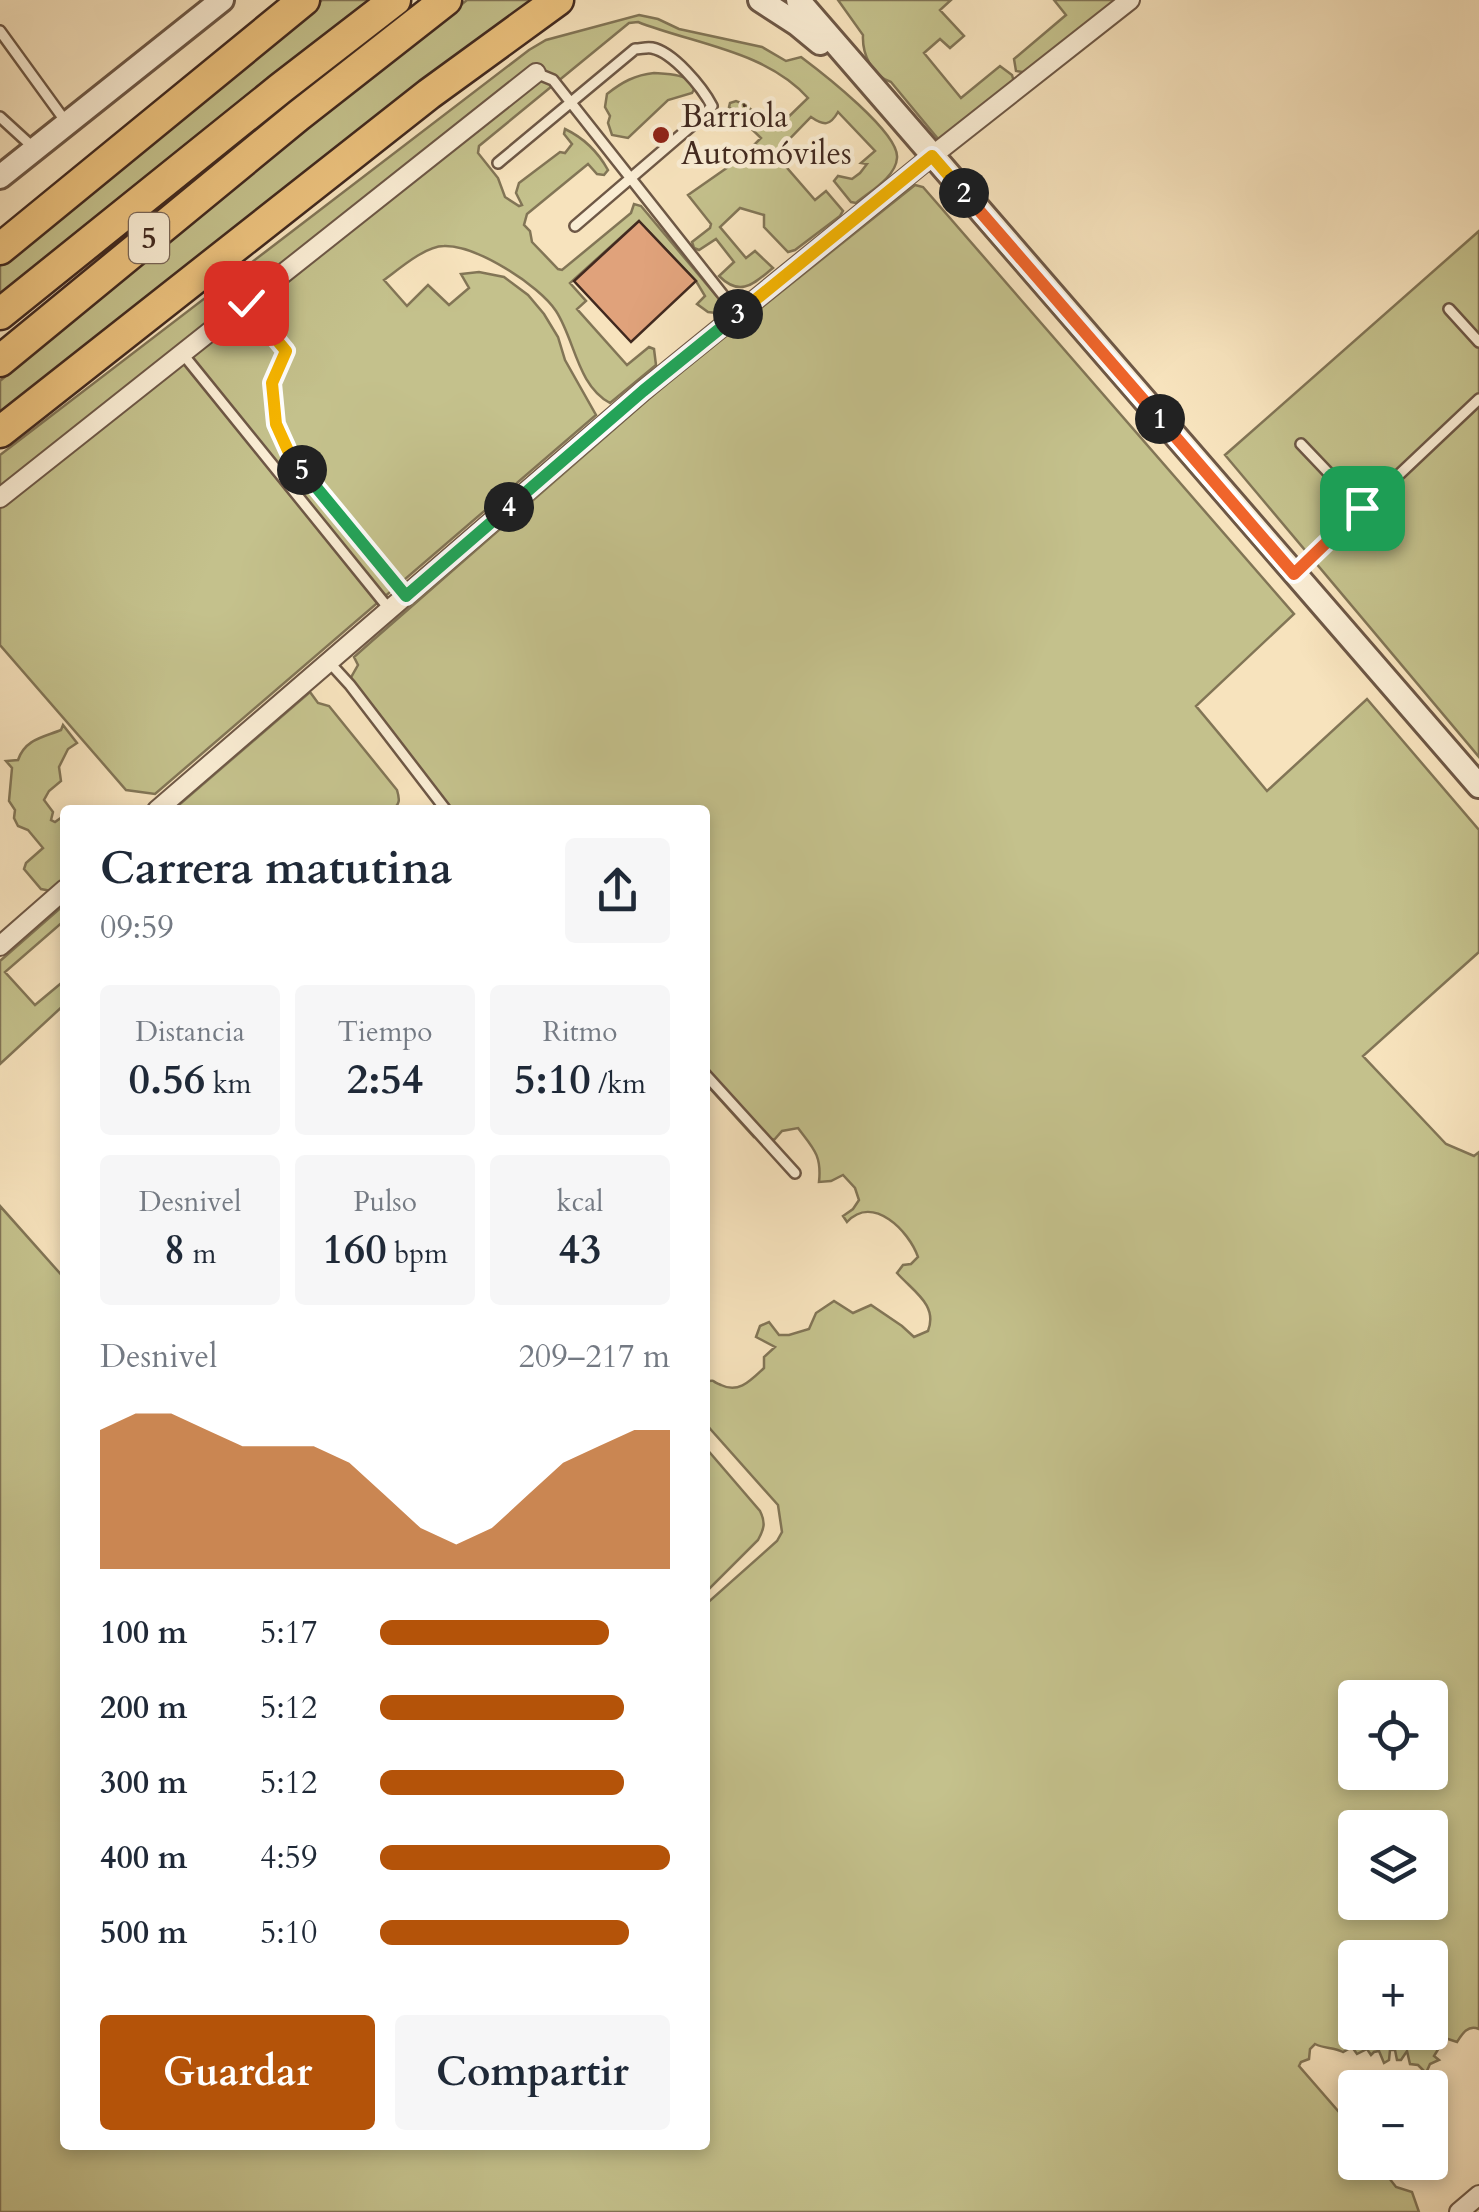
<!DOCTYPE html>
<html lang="es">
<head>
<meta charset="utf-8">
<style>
	:root { --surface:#fff; --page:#f6f6f7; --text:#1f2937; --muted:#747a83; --accent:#b45309 }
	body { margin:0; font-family:Cardo,serif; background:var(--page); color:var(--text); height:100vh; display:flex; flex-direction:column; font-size:38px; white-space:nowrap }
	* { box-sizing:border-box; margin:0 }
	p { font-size:32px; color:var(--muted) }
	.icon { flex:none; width:55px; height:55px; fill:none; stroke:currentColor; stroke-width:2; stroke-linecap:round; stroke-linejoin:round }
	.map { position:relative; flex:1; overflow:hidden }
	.panel { position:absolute; left:60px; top:805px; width:650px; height:1345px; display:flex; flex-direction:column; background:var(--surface); border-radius:10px; box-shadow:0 5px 15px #0003 }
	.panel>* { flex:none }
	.controls { position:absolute; left:1338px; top:1680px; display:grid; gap:20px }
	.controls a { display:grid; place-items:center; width:110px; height:110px; border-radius:10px; background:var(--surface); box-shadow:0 5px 15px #0003; font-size:50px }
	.pin { position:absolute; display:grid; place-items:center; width:85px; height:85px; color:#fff; margin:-42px; border-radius:20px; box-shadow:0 5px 15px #0006 }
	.km { position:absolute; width:50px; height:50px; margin:-25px; border-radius:50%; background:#222; color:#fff; font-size:28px; line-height:50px; text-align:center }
	.round { display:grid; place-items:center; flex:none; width:105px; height:105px; border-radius:10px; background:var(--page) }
	.summary { display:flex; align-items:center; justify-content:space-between; height:170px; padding:0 40px }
	h1 { font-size:45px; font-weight:600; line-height:75px }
	.figures { display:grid; grid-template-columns:repeat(3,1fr); gap:15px; height:170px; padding:10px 40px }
	.figures div { display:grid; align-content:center; border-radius:10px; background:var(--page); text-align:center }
	.figures b { font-size:42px; font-weight:600 }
	.figures small { font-size:28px; font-weight:400 }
	.figures p { font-size:28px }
	.chart { height:280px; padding:20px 40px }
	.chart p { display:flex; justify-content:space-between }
	.chart svg { width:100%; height:180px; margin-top:10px; fill:var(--accent); opacity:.7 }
	.action { display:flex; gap:20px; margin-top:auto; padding:20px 40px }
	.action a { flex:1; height:115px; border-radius:10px; background:var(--accent); color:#fff; font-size:40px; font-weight:600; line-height:115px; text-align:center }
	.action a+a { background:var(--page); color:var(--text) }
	ul { padding:0 40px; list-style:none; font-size:32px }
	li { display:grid; grid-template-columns:160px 120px 1fr; align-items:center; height:75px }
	li i { height:25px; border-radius:12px; background:var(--accent) }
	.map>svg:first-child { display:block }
</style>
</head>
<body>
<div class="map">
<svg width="1479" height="2212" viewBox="0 0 1479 2212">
	<rect width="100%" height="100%" fill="#f7e3bd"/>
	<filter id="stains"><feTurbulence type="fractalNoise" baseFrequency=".002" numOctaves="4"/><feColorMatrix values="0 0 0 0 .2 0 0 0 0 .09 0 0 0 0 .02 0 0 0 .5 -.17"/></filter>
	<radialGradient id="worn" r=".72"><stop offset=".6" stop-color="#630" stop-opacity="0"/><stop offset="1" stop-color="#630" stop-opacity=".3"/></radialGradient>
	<!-- green -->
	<path fill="#c4c18c" stroke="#827556" stroke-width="2.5" fill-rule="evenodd" d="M322 0H373L0 295V264Z
		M467 0H540L0 420V381L94 300Z
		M838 0H951L940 10 964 36 950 48 940 39 924 53 961 98 1000 66 1012 75 1014 82 939 140 891 82C872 76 862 54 863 35Z
		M1054 0H1122L1029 73 1016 71 1014 59 1066 15Z
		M639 15 658 19 679 29 762 47 786 61 801 57C821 72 900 133 897 158 896 177 869 192 856 203L851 202 834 181 838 176 852 179 860 173 867 164 861 163 875 151 838 112C830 126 824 126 811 117L775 154 815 200 826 191 843 211 840 216 795 250 788 252 764 227V215L740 208 720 227 746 258 755 251 773 268C754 283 741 298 719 276L734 262 716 239 699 250 694 248 692 242 710 228 711 224 688 195 741 158 761 138 729 107 730 103 736 101 744 104 776 129 808 98C766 51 694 44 638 22L629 23 479 146 478 153 498 178 505 197 519 206 522 205 516 193 519 183 560 152 565 153 572 144 564 134 565 129C584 138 598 152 608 170L604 175 597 174 588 164 527 214 524 225 530 231 532 242 558 269 562 270 631 213 634 204 641 206 719 299 721 308 716 313 708 312 697 304 705 296 696 281 639 221 570 283 586 301 577 309 627 365 649 347 654 349 656 365 610 403C577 385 575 340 556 311 539 285 476 245 444 246 425 246 399 269 384 280L407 306 428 285 449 305 469 288 461 274 479 272 504 277 528 295 544 314 558 337 565 360 596 415 155 794 126 790 0 645V455L529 50 546 40Z
		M654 73C668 74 687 74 696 86L692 93 668 100 628 138 612 135 608 123 610 116 605 107 607 94C622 82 635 75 654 73Z
		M915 185 923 187 1294 614 1196 706 1267 791 1367 699 1479 830V952L1363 1056 1446 1144 1474 1156 1479 1152V2029C1468 2024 1462 2034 1457 2042L1445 2038 1434 2056 1439 2060 1430 2064 1426 2073 1418 2065 1410 2064 1407 2051 1401 2060H1397L1395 2050H1390L1389 2060 1384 2063 1379 2051 1374 2052 1371 2055 1367 2049 1357 2054 1352 2047 1343 2052C1333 2047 1325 2049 1315 2044L1310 2049 1309 2059 1301 2062 1299 2066 1339 2112 1350 2118 1355 2129V2162L1376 2163 1380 2168 1390 2171 1389 2178 1396 2187 1412 2192 1419 2212H0V1206L65 1279V2145H705V1605L777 1541 782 1532 778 1505 705 1423V1381C719 1381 707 1379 721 1385 739 1394 751 1380 764 1368V1357L775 1347 756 1337 760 1326 769 1322 779 1335H789L809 1329 816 1313 834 1301 853 1313 871 1305 902 1326 914 1337 928 1331C938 1305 914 1292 897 1273L903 1265 911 1264 918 1257C909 1231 873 1194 847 1222L843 1216 853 1209 859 1200 855 1188 843 1175 831 1181 819 1182C822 1155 813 1148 798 1128L782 1131 774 1140 762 1135 754 1137 705 1083V810H450L349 681 358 665 354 657 372 641 667 383ZM1355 1698H1430V1772H1355ZM1355 1828H1430V1902H1355ZM1355 1958H1430V2032H1355Z
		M1479 231V757L1225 455Z
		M310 692 318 703 329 706 397 790C400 800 400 804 392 810H173Z
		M63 725 77 743 68 749 59 767 61 781 49 791 44 800 53 812 51 820 55 822 65 815V879L51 891 41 889 24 869 26 863 43 848 28 830 18 826 14 818 15 810 9 801 12 768 6 761 18 760C25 739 44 737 61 730Z
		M65 904V920L5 972 35 1005 65 980V1004L0 1064V961Z
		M705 1447 760 1511C766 1523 764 1529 758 1540L705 1593Z"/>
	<!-- building -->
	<path fill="#e0a27b" stroke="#41291f" stroke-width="2.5" d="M639 221 696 281 631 342 574 281Z"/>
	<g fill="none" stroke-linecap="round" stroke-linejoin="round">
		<defs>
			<path id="service" d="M0 31 66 122
				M536 73 553 80 738 314
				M0 117 35 149
				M498 163 635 49C641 49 646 47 652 48 673 52 702 87 712 106L703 116 575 226
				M246 303 286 351 272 383 276 424 290 455 406 595
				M1449 309 1479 342
				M182 353 390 610
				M1301 444 1362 508
				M1296 572 1479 399
				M329 662 350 685 446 810
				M705 1074 795 1173"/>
			<path id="minor" d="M0 498 536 73
				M157 810 643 391 932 156 1130 0
				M0 946 65 889
				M1459 2212 1479 2195"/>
			<path id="tertiary" d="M760 0 797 24 820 43
				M798 0 1479 786
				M0 177 222 0"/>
			<path id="trunk" d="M0 249 304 0
				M0 314 281 88 395 0
				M0 361 298 116 446 0
				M0 432 429 94 558 0"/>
		</defs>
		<!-- service casing -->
		<use href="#service" stroke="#6e5846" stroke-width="14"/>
		<!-- minor casing -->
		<use href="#minor" stroke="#6e5846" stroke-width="22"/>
		<!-- tertiary casing -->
		<use href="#tertiary" stroke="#6e5846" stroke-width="28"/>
		<!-- trunk casing -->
		<use href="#trunk" stroke="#41291f" stroke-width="35"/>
		<!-- service -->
		<use href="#service" stroke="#faedd4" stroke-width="9"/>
		<!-- minor -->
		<use href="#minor" stroke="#faedd4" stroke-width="18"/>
		<!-- tertiary -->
		<use href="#tertiary" stroke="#faedd4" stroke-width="22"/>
		<!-- trunk -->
		<use href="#trunk" stroke="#ecc27e" stroke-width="30"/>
	</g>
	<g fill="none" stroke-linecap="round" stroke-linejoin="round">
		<defs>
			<path id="split-1" d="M1160 419 1294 574 1362 508"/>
			<path id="split-2" d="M964 193 1160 419"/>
			<path id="split-3" d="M738 314 932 156 964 193"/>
			<path id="split-4" d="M509 507 643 391 738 314"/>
			<path id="split-5" d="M302 470 406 596 509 507"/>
			<path id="split-6" d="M246 303 286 351 272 383 276 424 290 455 302 470"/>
		</defs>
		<!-- split-1 casing -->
		<use href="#split-1" stroke="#fff" stroke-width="20"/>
		<!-- split-2 casing -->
		<use href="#split-2" stroke="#fff" stroke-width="20"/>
		<!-- split-3 casing -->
		<use href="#split-3" stroke="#fff" stroke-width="20"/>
		<!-- split-4 casing -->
		<use href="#split-4" stroke="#fff" stroke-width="20"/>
		<!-- split-5 casing -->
		<use href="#split-5" stroke="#fff" stroke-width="20"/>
		<!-- split-6 casing -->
		<use href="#split-6" stroke="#fff" stroke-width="20"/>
		<!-- split-1 -->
		<use href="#split-1" stroke="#f0652b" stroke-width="12"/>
		<!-- split-2 -->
		<use href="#split-2" stroke="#f0652b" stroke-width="12"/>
		<!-- split-3 -->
		<use href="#split-3" stroke="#f5b400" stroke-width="12"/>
		<!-- split-4 -->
		<use href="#split-4" stroke="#22a559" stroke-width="12"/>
		<!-- split-5 -->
		<use href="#split-5" stroke="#22a559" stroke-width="12"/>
		<!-- split-6 -->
		<use href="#split-6" stroke="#f5b400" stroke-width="12"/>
	</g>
	<!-- markers -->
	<circle fill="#8f2418" stroke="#faedd4" stroke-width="4" cx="661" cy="135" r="10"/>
	<g text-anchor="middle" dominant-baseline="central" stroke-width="9" stroke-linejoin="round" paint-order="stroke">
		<!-- shield labels -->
		<rect fill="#faedd4" stroke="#786455" stroke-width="2.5" x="129" y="213" width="40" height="50" rx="8"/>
		<g font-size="30" font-weight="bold" fill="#41291f">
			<text x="149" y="238">5</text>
		</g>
		<!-- poi labels -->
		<g font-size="32" fill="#41291f" stroke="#faedd4" text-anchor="start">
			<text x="681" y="117">Barriola<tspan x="681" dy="37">Automóviles</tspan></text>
		</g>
	</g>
	<rect width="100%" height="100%" filter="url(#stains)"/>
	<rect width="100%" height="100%" fill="url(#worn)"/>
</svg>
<div class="controls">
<a><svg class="icon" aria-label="locate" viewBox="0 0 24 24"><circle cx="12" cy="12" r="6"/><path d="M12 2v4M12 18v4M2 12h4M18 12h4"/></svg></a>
<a><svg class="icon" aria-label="layers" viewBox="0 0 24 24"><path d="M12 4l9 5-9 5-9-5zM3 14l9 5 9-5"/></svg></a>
<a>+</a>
<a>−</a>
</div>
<div class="pin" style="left:1362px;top:508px;background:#1e9e55"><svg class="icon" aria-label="arrive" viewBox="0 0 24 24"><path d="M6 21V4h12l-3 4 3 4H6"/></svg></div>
<div class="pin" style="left:246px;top:303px;background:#d93025"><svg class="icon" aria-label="check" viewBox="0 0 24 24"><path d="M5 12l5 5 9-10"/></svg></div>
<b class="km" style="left:1160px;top:419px">1</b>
<b class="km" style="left:964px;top:193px">2</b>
<b class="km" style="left:738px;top:314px">3</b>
<b class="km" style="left:509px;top:507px">4</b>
<b class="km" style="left:302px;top:470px">5</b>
<section class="panel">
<div class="summary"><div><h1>Carrera matutina</h1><p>09:59</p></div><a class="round"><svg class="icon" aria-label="share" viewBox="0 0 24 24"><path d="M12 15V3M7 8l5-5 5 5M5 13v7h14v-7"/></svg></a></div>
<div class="figures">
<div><p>Distancia</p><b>0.56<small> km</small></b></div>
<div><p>Tiempo</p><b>2:54</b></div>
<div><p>Ritmo</p><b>5:10<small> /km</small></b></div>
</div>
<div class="figures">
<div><p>Desnivel</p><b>8<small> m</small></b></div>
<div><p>Pulso</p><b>160<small> bpm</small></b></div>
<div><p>kcal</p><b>43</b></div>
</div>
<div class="chart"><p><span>Desnivel</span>209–217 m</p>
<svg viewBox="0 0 160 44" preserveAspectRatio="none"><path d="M0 44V10L10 6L20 6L30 10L40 14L50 14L60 14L70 18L80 26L90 34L100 38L110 34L120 26L130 18L140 14L150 10L160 10V44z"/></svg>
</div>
<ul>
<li><b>100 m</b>5:17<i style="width:79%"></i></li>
<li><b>200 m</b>5:12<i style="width:84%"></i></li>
<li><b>300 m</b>5:12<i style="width:84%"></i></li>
<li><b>400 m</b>4:59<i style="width:100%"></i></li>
<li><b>500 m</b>5:10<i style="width:86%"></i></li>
</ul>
<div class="action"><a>Guardar</a><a>Compartir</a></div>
</section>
</div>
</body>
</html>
